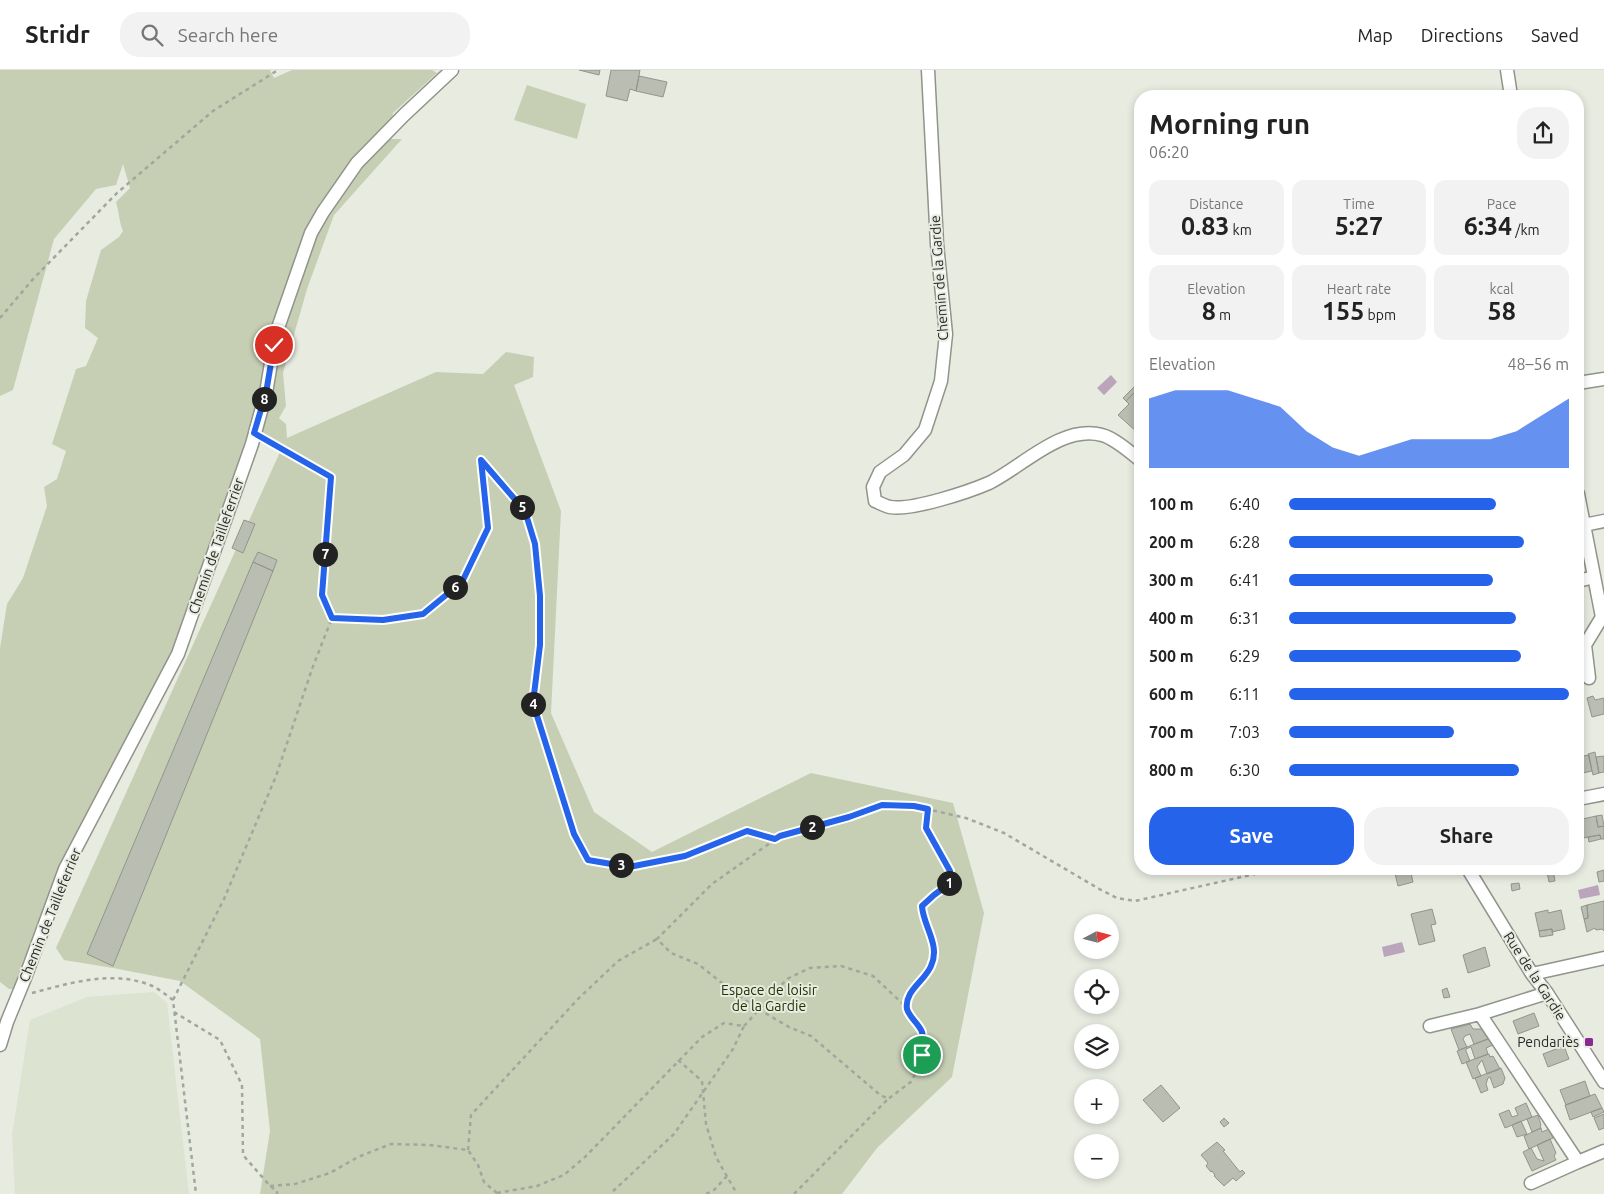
<!DOCTYPE html>
<html lang="en">
<head>
<meta charset="utf-8">
<style>
	:root { --surface:#fff; --page:#f2f2f2; --text:#222; --muted:#767676; --line:#e0e0e0; --accent:#2563eb }
	body { margin:0; font-family:Ubuntu,sans-serif; background:var(--page); color:var(--text); height:100vh; display:flex; flex-direction:column; font-size:19px; white-space:nowrap }
	* { box-sizing:border-box; margin:0 }
	p { font-size:16px; color:var(--muted) }
	.icon { flex:none; width:28px; height:28px; fill:none; stroke:currentColor; stroke-width:2; stroke-linecap:round; stroke-linejoin:round }
	.map { position:relative; flex:1; overflow:hidden }
	.sheet { position:absolute; left:1134px; top:20px; width:450px; height:785px; display:flex; flex-direction:column; background:var(--surface); border-radius:20px; box-shadow:0 2px 8px #0003 }
	.sheet>* { flex:none }
	.needle { width:32px; rotate:83deg }
	.controls { position:absolute; left:1074px; top:844px; display:grid; gap:10px }
	.controls a { display:grid; place-items:center; width:45px; height:45px; border-radius:50%; background:var(--surface); box-shadow:0 2px 8px #0003; font-size:25px }
	.pin { position:absolute; display:grid; place-items:center; width:42px; height:42px; color:#fff; margin:-21px; border:2px solid #fff; border-radius:50%; box-shadow:0 1px 5px #0007 }
	.km { position:absolute; width:25px; height:25px; margin:-12px; border-radius:50%; background:#222; color:#fff; font-size:14px; line-height:25px; text-align:center }
	.round { display:grid; place-items:center; flex:none; width:52px; height:52px; border-radius:20px; background:var(--page) }
	.headline { display:flex; align-items:center; justify-content:space-between; height:85px; padding:0 15px }
	h1 { font-size:28px; font-weight:700; line-height:38px }
	.figures { display:grid; grid-template-columns:repeat(3,1fr); gap:8px; height:85px; padding:5px 15px }
	.figures div { display:grid; align-content:center; border-radius:12px; background:var(--page); text-align:center }
	.figures b { font-size:25px; font-weight:700 }
	.figures small { font-size:14px; font-weight:400 }
	.figures p { font-size:14px }
	.chart { height:140px; padding:10px 15px }
	.chart p { display:flex; justify-content:space-between }
	.chart svg { width:100%; height:90px; margin-top:5px; fill:var(--accent); opacity:.7 }
	.button { display:flex; gap:10px; margin-top:auto; padding:10px 15px }
	.button a { flex:1; height:58px; border-radius:20px; background:var(--accent); color:#fff; font-size:20px; font-weight:700; line-height:58px; text-align:center }
	.button a+a { background:var(--page); color:var(--text) }
	ul { padding:0 15px; list-style:none; font-size:16px }
	li { display:grid; grid-template-columns:80px 60px 1fr; align-items:center; height:38px }
	li i { height:12px; border-radius:6px; background:var(--accent) }
	header { display:flex; align-items:center; gap:30px; box-sizing:border-box; height:70px; padding:0 25px; background:var(--surface); border-bottom:1px solid var(--line) }
	header strong { font-size:24px }
	nav { display:flex; gap:28px; margin-inline-start:auto; font-size:18px }
	.search { width:350px; height:45px; background:var(--page); display:flex; align-items:center; gap:12px; box-sizing:border-box; padding:0 18px; border-radius:20px; color:var(--muted); font-size:19px }
	.map>svg:first-child { display:block }
</style>
</head>
<body>
<header>
<strong>Stridr</strong>
<div class="search"><svg class="icon" aria-label="search" viewBox="0 0 24 24"><circle cx="10" cy="10" r="6"/><path d="M15 15l6 6"/></svg>Search here</div>
<nav><a>Map</a><a>Directions</a><a>Saved</a></nav>
</header>
<div class="map">
<svg width="1604" height="1124" viewBox="0 0 1604 1124">
	<rect width="100%" height="100%" fill="#e7ebe0"/>
	<!-- built -->
	<path fill="#dce3d1" d="M154 922 167 933 189 1124H15L12 1065 30 950 87 927Z"/>
	<!-- green -->
	<path fill="#c6cfb4" d="M0 0H270L274 8 292 0H432L437 3 393 43 388 69H402L334 145 307 219 283 303 286 336 279 348 286 354 287 368 436 302 483 304 506 282 534 287 533 307 514 315 561 441 551 643 594 742 652 782 811 703 953 733 984 843 952 1007 877 1078 842 1124H260L270 1061 260 969 180 911 113 898 64 890 56 878 280 382 251 363 175 581 63 789 13 919H9L0 912V578L7 534 23 508 47 436 44 417 57 409 66 381 52 374 76 299 86 296 98 268 85 258 86 231 101 180 119 167 123 161C119 151 119 142 116 132L130 118 123 94 116 115 96 119 54 169 13 320 0 326Z
		M527 15 586 34 577 69 514 50Z"/>
	<!-- water -->
	<path fill="#bba5bd" d="M1111 305 1117 312 1104 325 1097 318Z
		M1598 815 1600 825 1580 829 1578 820Z
		M1402 872 1405 882 1384 887 1382 877Z"/>
	<!-- building -->
	<path fill="#b9bdb2" stroke="#91958b" d="M579 0H600L599 5Z
		M611 0H640L636 21 630 19 627 31 606 26Z
		M639 6 667 12 663 27 636 21Z
		M1134 317 1137 320 1126 331 1123 328Z
		M1137 320 1140 323V359L1137 362 1118 345 1129 334 1126 331Z
		M244 450 255 454 243 483 232 478Z
		M258 482 277 490 273 501 253 492Z
		M253 492 273 501 113 896 87 884Z
		M1578 533 1585 569 1578 570Z
		M1593 626 1595 630 1604 628V644L1592 647 1587 628Z
		M1595 682 1599 703 1593 705 1588 684Z
		M1589 685 1592 701 1578 704V687Z
		M1604 686V702L1599 703 1596 687Z
		M1602 745 1604 756 1598 757 1596 746Z
		M1596 746 1598 757 1604 756V769H1601L1600 765 1578 769V750Z
		M1600 765 1601 769 1589 772 1588 767Z
		M1394 799H1410L1413 812 1398 816Z
		M1553 800 1555 811 1549 812 1547 802Z
		M1604 800V811L1599 812 1597 802Z
		M1519 813 1520 819 1512 821 1511 814Z
		M1604 831V861L1602 859 1596 860 1595 858 1587 862 1584 849 1588 848 1587 835Z
		M1587 835 1588 848 1584 849 1581 837Z
		M1432 839 1436 854 1431 855 1435 871 1419 875 1411 844Z
		M1548 840V843L1561 840 1565 859 1552 862V859L1539 861 1535 843Z
		M1552 859 1553 865 1540 867 1539 861Z
		M1485 877 1490 896 1468 903 1463 885Z
		M1447 918 1450 927 1444 928 1442 920Z
		M1534 943 1539 956 1518 964 1513 951Z
		M1470 954 1473 959H1482L1489 969 1474 974 1470 964 1465 966 1463 969 1467 977 1459 980 1451 959Z
		M1490 968 1493 975 1486 978 1488 984 1475 989 1471 977 1466 979V981L1470 991 1462 994 1457 981Z
		M1564 976 1569 989 1548 997 1543 984Z
		M1489 984 1490 987 1493 986 1500 999 1487 1004 1482 990 1477 997 1481 1006 1473 1009 1466 992Z
		M1501 998 1505 1008 1503 1014 1494 1018 1490 1007 1488 1008 1486 1014 1488 1020 1481 1023 1475 1008Z
		M1585 1011 1590 1026 1566 1035 1560 1020Z
		M1161 1015 1180 1038 1163 1052 1143 1030Z
		M1595 1024 1602 1038 1570 1050 1565 1035Z
		M1526 1033 1532 1047 1505 1058 1499 1044 1509 1040 1512 1047 1518 1045 1515 1038Z
		M1602 1038 1604 1042 1593 1047 1591 1042Z
		M1604 1044V1058L1599 1060 1594 1048Z
		M1538 1045 1541 1055 1540 1056 1541 1058 1532 1062 1527 1049Z
		M1224 1048 1229 1053 1224 1057 1220 1052Z
		M1521 1051 1527 1064 1517 1067 1512 1055Z
		M1541 1058 1542 1062 1549 1059 1553 1068 1529 1079 1524 1066Z
		M1550 1069 1556 1083 1554 1086 1556 1090 1532 1101 1523 1082 1531 1078 1537 1089 1544 1091 1537 1075Z
		M1217 1072 1225 1080 1223 1081 1240 1102 1242 1100 1245 1103 1236 1111 1233 1108 1224 1116 1214 1106 1215 1105 1212 1101 1211 1102 1206 1096 1208 1093 1201 1085Z"/>
	<g fill="none" stroke-linecap="round" stroke-linejoin="round">
		<defs>
			<path id="minor" d="M928 0 937 174 946 264 941 311 925 360 904 385 880 402 873 417 875 431C880 433 885 436 890 437 911 441 968 422 989 413 1022 397 1062 354 1102 365 1114 368 1130 382 1140 390
				M1507 0 1511 26
				M1578 313 1604 309
				M1578 424 1584 455
				M1604 451 1584 455 1602 547H1604
				M1578 511 1594 507
				M1589 608 1585 575 1602 547
				M1578 729 1604 724
				M1468 799 1532 904 1547 923 1604 1012
				M1532 904 1604 888
				M1547 923 1480 944 1578 1092 1604 1081
				M1430 956 1480 944
				M0 975 7 952 25 908 65 799 178 584 252 374 266 323 274 275 279 255 311 163 323 142 357 93 404 45 452 0
				M1531 1113 1578 1092"/>
		</defs>
		<!-- minor casing -->
		<use href="#minor" stroke="#90948a" stroke-width="15"/>
		<!-- path -->
		<path stroke="#a2a69d" stroke-width="2.5" stroke-dasharray="4 4" stroke-linecap="butt" d="M0 248 34 208 117 123 213 41 278 0
			M267 370 331 407 322 525 332 548 383 550 423 544 462 512 488 458 481 390 525 441 535 474 540 526 539 575 533 633 574 764 587 790 629 797 685 786 747 761 775 769
			M32 923C70 913 112 900 150 915 158 918 166 925 173 930L196 1124
			M173 930 224 829 276 706 312 599 332 548
			M907 940C908 935 907 928 909 925 916 914 929 906 932 893 938 869 923 858 922 836L933 825 949 814 950 801 926 758 928 739
			M174 942 220 970 242 1015 243 1085 270 1116 277 1121V1124
			M744 956 787 909 810 898 841 896 873 906 903 934 922 963V985L912 1011 888 1029 879 1024 811 966 789 957 760 940 737 925 698 894 671 883 657 869 712 814 780 766 849 747 882 735 914 736 966 748 1004 763 1101 820 1117 828 1135 831 1277 799
			M678 990 702 1011 706 1054 716 1087 737 1124
			M468 1080 471 1045 577 930 618 891 657 869
			M270 1116 295 1114 330 1103 358 1087 391 1074 429 1075 468 1080 478 1095 484 1112 498 1124
			M497 1123 537 1116 564 1105 586 1086 702 967 724 953 744 956 733 979 674 1064 610 1124
			M706 1124 714 1120 727 1106
			M794 1124 888 1029"/>
		<!-- minor -->
		<use href="#minor" stroke="#fff" stroke-width="12"/>
	</g>
	<g fill="none" stroke-linecap="round" stroke-linejoin="round">
		<defs>
			<path id="route" d="M274 275 266 323 254 363 331 407 322 525 332 548 383 550 423 544 462 512 488 458 481 390 525 441 535 474 540 526V575L533 633 574 764 588 790 629 797 685 786 747 761 775 769 780 766 849 747 882 735 914 736 928 739 926 758 950 801 949 814 934 825 922 836C923 856 941 875 931 896 925 911 904 921 907 939 909 947 919 954 922 962 924 968 922 978 922 985"/>
		</defs>
		<!-- route casing -->
		<use href="#route" stroke="#fff" stroke-width="10"/>
		<!-- route -->
		<use href="#route" stroke="#2563eb" stroke-width="6"/>
	</g>
	<!-- markers -->
	<rect fill="#892a94" stroke="#e7ebe0" stroke-width="2" x="1584" y="967" width="10" height="10" rx="2.5"/>
	<g text-anchor="middle" dominant-baseline="central" stroke-width="4" stroke-linejoin="round" paint-order="stroke">
		<!-- street labels -->
		<g font-size="14" fill="#282a26" stroke="#e7ebe0">
			<text transform="translate(939 208) rotate(-94)">Chemin de la Gardie</text>
			<text transform="translate(216 476) rotate(-71)">Chemin de Tailleferrier</text>
			<text transform="translate(50 845) rotate(-68)">Chemin de Tailleferrier</text>
			<text transform="translate(1535 906) rotate(57)">Rue de la Gardie</text>
		</g>
		<!-- park labels -->
		<g font-size="14" fill="#253100" stroke="#e7ebe0">
			<text x="769" y="920">Espace de loisir<tspan x="769" dy="16">de la Gardie</tspan></text>
		</g>
		<!-- poi labels -->
		<g font-size="14" fill="#282a26" stroke="#e7ebe0" text-anchor="end">
			<text x="1579" y="972">Pendariès</text>
		</g>
	</g>
</svg>
<div class="controls">
<a><svg class="needle" viewBox="-14 -14 28 28"><path d="M0-13l5 13h-10z" fill="#e53935"/><path d="M0 13l5-13h-10z" fill="#767676"/></svg></a>
<a><svg class="icon" aria-label="locate" viewBox="0 0 24 24"><circle cx="12" cy="12" r="6"/><path d="M12 2v4M12 18v4M2 12h4M18 12h4"/></svg></a>
<a><svg class="icon" aria-label="layers" viewBox="0 0 24 24"><path d="M12 4l9 5-9 5-9-5zM3 14l9 5 9-5"/></svg></a>
<a>+</a>
<a>−</a>
</div>
<div class="pin" style="left:922px;top:985px;background:#1e9e55"><svg class="icon" aria-label="arrive" viewBox="0 0 24 24"><path d="M6 21V4h12l-3 4 3 4H6"/></svg></div>
<div class="pin" style="left:274px;top:275px;background:#d93025"><svg class="icon" aria-label="check" viewBox="0 0 24 24"><path d="M5 12l5 5 9-10"/></svg></div>
<b class="km" style="left:949px;top:813px">1</b>
<b class="km" style="left:812px;top:757px">2</b>
<b class="km" style="left:621px;top:795px">3</b>
<b class="km" style="left:533px;top:634px">4</b>
<b class="km" style="left:522px;top:437px">5</b>
<b class="km" style="left:455px;top:517px">6</b>
<b class="km" style="left:325px;top:484px">7</b>
<b class="km" style="left:264px;top:329px">8</b>
<section class="sheet">
<div class="headline"><div><h1>Morning run</h1><p>06:20</p></div><a class="round"><svg class="icon" aria-label="share" viewBox="0 0 24 24"><path d="M12 15V3M7 8l5-5 5 5M5 13v7h14v-7"/></svg></a></div>
<div class="figures">
<div><p>Distance</p><b>0.83<small> km</small></b></div>
<div><p>Time</p><b>5:27</b></div>
<div><p>Pace</p><b>6:34<small> /km</small></b></div>
</div>
<div class="figures">
<div><p>Elevation</p><b>8<small> m</small></b></div>
<div><p>Heart rate</p><b>155<small> bpm</small></b></div>
<div><p>kcal</p><b>58</b></div>
</div>
<div class="chart"><p><span>Elevation</span>48–56 m</p>
<svg viewBox="0 0 160 44" preserveAspectRatio="none"><path d="M0 44V10L10 6L20 6L30 6L40 10L50 14L60 26L70 34L80 38L90 34L100 30L110 30L120 30L130 30L140 26L150 18L160 10V44z"/></svg>
</div>
<ul>
<li><b>100 m</b>6:40<i style="width:74%"></i></li>
<li><b>200 m</b>6:28<i style="width:84%"></i></li>
<li><b>300 m</b>6:41<i style="width:73%"></i></li>
<li><b>400 m</b>6:31<i style="width:81%"></i></li>
<li><b>500 m</b>6:29<i style="width:83%"></i></li>
<li><b>600 m</b>6:11<i style="width:100%"></i></li>
<li><b>700 m</b>7:03<i style="width:59%"></i></li>
<li><b>800 m</b>6:30<i style="width:82%"></i></li>
</ul>
<div class="button"><a>Save</a><a>Share</a></div>
</section>
</div>
</body>
</html>
